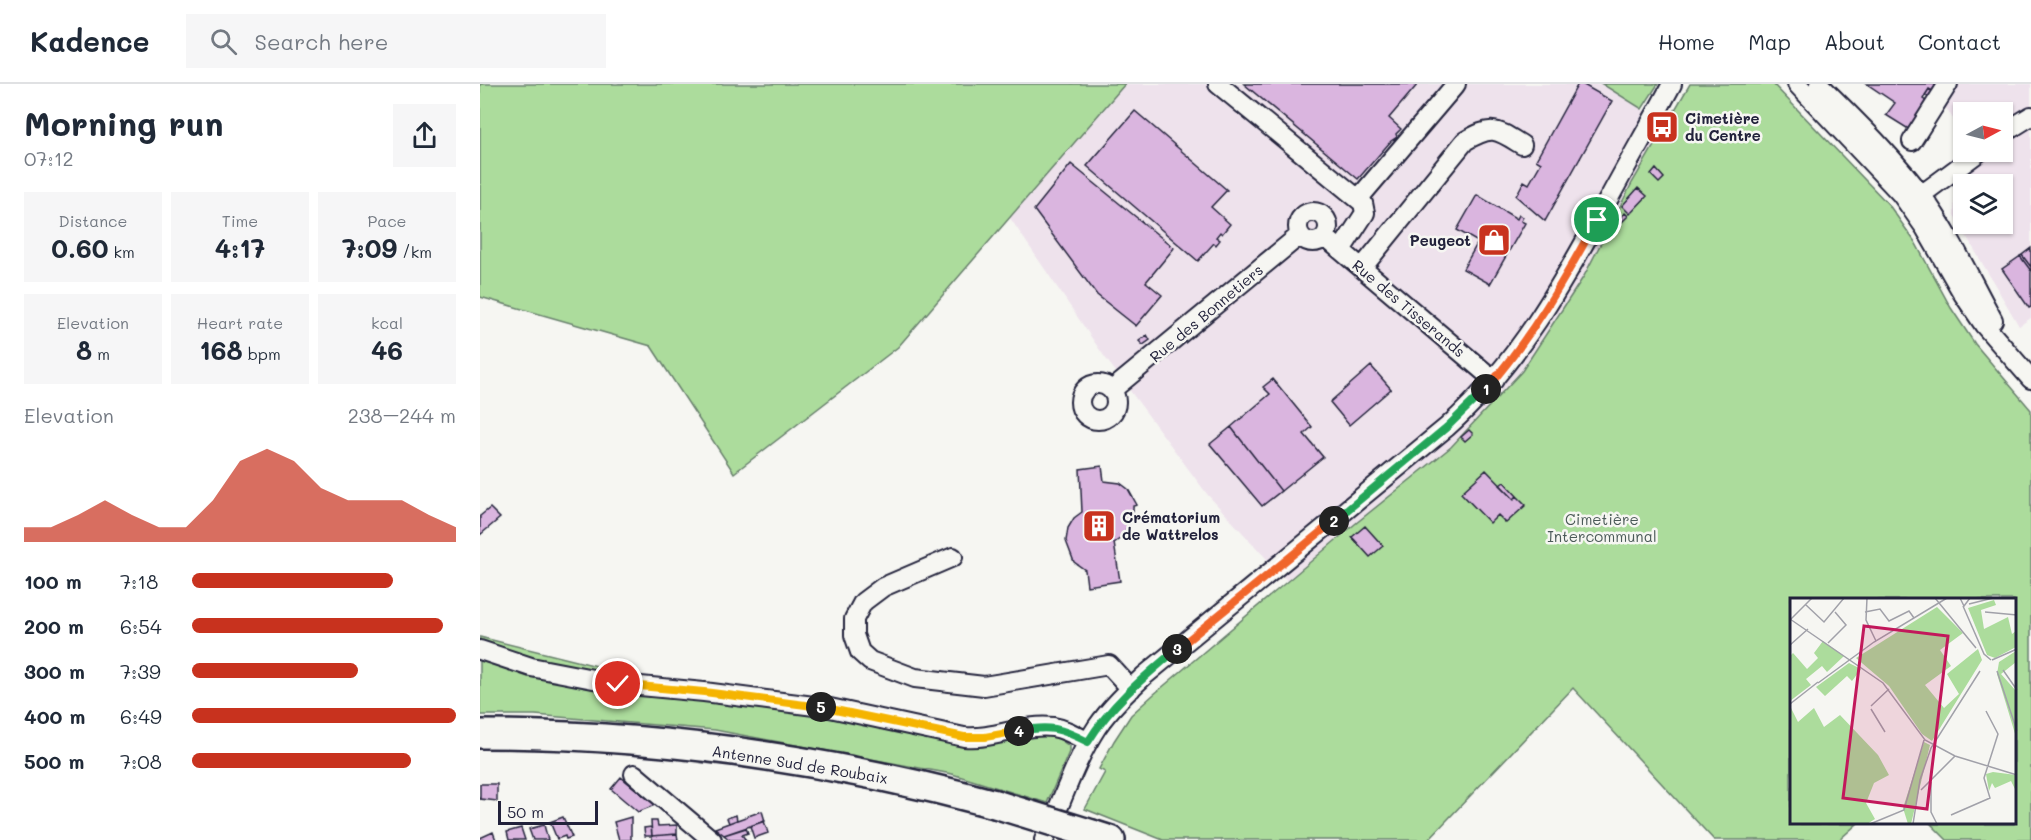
<!DOCTYPE html>
<html lang="en">
<head>
<meta charset="utf-8">
<style>
	:root { --surface:#fff; --page:#f6f6f7; --text:#1f2937; --muted:#747a83; --line:#e0e1e3; --accent:#c8321e }
	body { margin:0; font-family:Mali,sans-serif; background:var(--page); color:var(--text); height:100vh; display:flex; flex-direction:column; font-size:22px; white-space:nowrap }
	* { box-sizing:border-box; margin:0 }
	p { font-size:20px; color:var(--muted) }
	.icon { flex:none; width:33px; height:33px; fill:none; stroke:currentColor; stroke-width:2; stroke-linecap:round; stroke-linejoin:round }
	.map { position:relative; flex:1; overflow:hidden }
	.details { display:flex; flex-direction:column; background:var(--surface); width:480px }
	.details>* { flex:none }
	.needle { width:39px; rotate:83deg }
	.fabs { position:absolute; left:1473px; top:18px; display:grid; gap:12px }
	.fabs a { display:grid; place-items:center; width:60px; height:60px; border-radius:0px; background:var(--surface); box-shadow:0 2px 4px #0004; font-size:30px }
	.scale { position:absolute; left:18px; bottom:15px; width:100px; box-sizing:border-box; padding-left:6px; border:3px solid #22223b; border-top:0; font-size:16px; line-height:21px; white-space:nowrap; color:#22223b; -webkit-text-stroke:4px #f6f6f2; paint-order:stroke }
	.pin { position:absolute; display:grid; place-items:center; width:51px; height:51px; color:#fff; margin:-26px; border:3px solid #fff; border-radius:50%; box-shadow:0 2px 6px #0007 }
	.km { position:absolute; width:30px; height:30px; margin:-15px; border-radius:50%; background:#222; color:#fff; font-size:16px; line-height:30px; text-align:center }
	.round { display:grid; place-items:center; flex:none; width:63px; height:63px; border-radius:0px; background:var(--page) }
	.headline { display:flex; align-items:center; justify-content:space-between; height:102px; padding:0 24px }
	h1 { font-size:33px; font-weight:700; line-height:45px }
	.stats { display:grid; grid-template-columns:repeat(3,1fr); gap:9px; height:102px; padding:6px 24px }
	.stats div { display:grid; align-content:center; border-radius:0px; background:var(--page); text-align:center }
	.stats b { font-size:26px; font-weight:700 }
	.stats small { font-size:16px; font-weight:400 }
	.stats p { font-size:16px }
	.chart { height:168px; padding:12px 24px }
	.chart p { display:flex; justify-content:space-between }
	.chart svg { width:100%; height:108px; margin-top:6px; fill:var(--accent); opacity:.7 }
	ul { padding:0 24px; list-style:none; font-size:20px }
	li { display:grid; grid-template-columns:96px 72px 1fr; align-items:center; height:45px }
	li i { height:15px; border-radius:8px; background:var(--accent) }
	header { display:flex; align-items:center; gap:36px; box-sizing:border-box; height:84px; padding:0 30px; background:var(--surface); border-bottom:2px solid var(--line) }
	header strong { font-size:28px }
	nav { display:flex; gap:33px; margin-inline-start:auto; font-size:21px }
	.search { width:420px; height:54px; background:var(--page); display:flex; align-items:center; gap:15px; box-sizing:border-box; padding:0 21px; border-radius:0px; color:var(--muted); font-size:22px }
	main { display:flex; flex:1; min-height:0 }
	.map>svg:first-child { display:block }
</style>
</head>
<body>
<header>
<strong>Kadence</strong>
<div class="search"><svg class="icon" aria-label="search" viewBox="0 0 24 24"><circle cx="10" cy="10" r="6"/><path d="M15 15l6 6"/></svg>Search here</div>
<nav><a>Home</a><a>Map</a><a>About</a><a>Contact</a></nav>
</header>
<main>
<section class="details">
<div class="headline"><div><h1>Morning run</h1><p>07:12</p></div><a class="round"><svg class="icon" aria-label="share" viewBox="0 0 24 24"><path d="M12 15V3M7 8l5-5 5 5M5 13v7h14v-7"/></svg></a></div>
<div class="stats">
<div><p>Distance</p><b>0.60<small> km</small></b></div>
<div><p>Time</p><b>4:17</b></div>
<div><p>Pace</p><b>7:09<small> /km</small></b></div>
</div>
<div class="stats">
<div><p>Elevation</p><b>8<small> m</small></b></div>
<div><p>Heart rate</p><b>168<small> bpm</small></b></div>
<div><p>kcal</p><b>46</b></div>
</div>
<div class="chart"><p><span>Elevation</span>238–244 m</p>
<svg viewBox="0 0 160 44" preserveAspectRatio="none"><path d="M0 44V38L10 38L20 33L30 27L40 33L50 38L60 38L70 27L80 11L90 6L100 11L110 22L120 27L130 27L140 27L150 33L160 38V44z"/></svg>
</div>
<ul>
<li><b>100 m</b>7:18<i style="width:76%"></i></li>
<li><b>200 m</b>6:54<i style="width:95%"></i></li>
<li><b>300 m</b>7:39<i style="width:63%"></i></li>
<li><b>400 m</b>6:49<i style="width:100%"></i></li>
<li><b>500 m</b>7:08<i style="width:83%"></i></li>
</ul>
</section>
<div class="map">
<svg width="1551" height="756" viewBox="0 0 1551 756">
	<rect width="100%" height="100%" fill="#f6f6f2"/>
	<filter id="ink" filterUnits="userSpaceOnUse"><feTurbulence type="fractalNoise" baseFrequency=".0167" numOctaves="2"/><feDisplacementMap in="SourceGraphic" scale="12" xChannelSelector="R" yChannelSelector="G"/><feConvolveMatrix kernelMatrix="1 2 1 2 8 2 1 2 1" color-interpolation-filters="sRGB"/></filter>
	<g filter="url(#ink)">
		<!-- built -->
		<path fill="#eee2ec" fill-rule="evenodd" d="M645 0H1122L1162 25 1183 47 1152 99 1104 192 1042 287 971 363 923 400 807 497 727 410 624 272 530 134Z
			M1475 0H1551V234L1539 242 1474 131 1476 95 1464 80 1483 65 1484 68H1522V28H1484L1483 49 1463 20ZM1484 100H1522V140H1484Z"/>
		<!-- green -->
		<path fill="#acdc9c" stroke="#677f6c" stroke-width="1.5" d="M0 0H645L418 263 254 389 171 262 0 213Z
			M1122 0H1178L1162 25Z
			M1210 0H1293L1409 121 1435 158 1471 224 1495 260 1551 326V756H1467L1451 740H1534V516H1311V740H1377L1359 756H1234L1093 604 948 756H683L605 725 625 688 619 685 634 657 651 631 673 611 875 440 971 363 1042 287 1104 192 1152 99Z
			M0 553 137 587 249 618 333 630 484 661 502 663 562 649 575 652 589 662V668L567 719 472 690 235 646 55 631H0Z"/>
		<!-- building -->
		<path fill="#dab5df" stroke="#22223b" stroke-width="1.5" d="M764 0H938L909 34 921 45 916 50 917 53 911 57 878 95Z
			M1098 0H1102L1132 17 1065 137 1036 112 1044 97 1049 100 1061 79 1056 76Z
			M1387 0H1461L1456 9 1449 5 1443 15 1449 19 1430 46 1406 31 1415 19Z
			M1449 5 1456 9 1451 15 1445 11Z
			M655 27 747 106 731 123 750 140 742 150 740 148 736 153 740 156 736 161 734 159 718 177 607 82Z
			M591 80 694 164 666 198 682 211 656 242 617 211 554 126Z
			M1176 85 1184 94 1179 99 1171 91Z
			M1158 104 1167 112 1150 130 1142 122Z
			M997 111 1037 135 1039 131 1043 133 1041 137 1045 139 1010 200 983 185 998 158 977 146Z
			M1145 129 1148 132 1142 138 1139 135Z
			M1551 164V183L1542 171Z
			M1542 171 1551 183V187L1540 172Z
			M1542 171 1551 183V223L1549 224 1522 185Z
			M667 251 670 256 663 261 659 257Z
			M891 282 911 305 869 341 850 318Z
			M793 295 832 343 824 350 843 373 801 407 751 343 790 310 783 303Z
			M751 343 801 407 782 422 730 360Z
			M989 346 993 350 985 357 981 353Z
			M622 382 624 397 640 399 648 405 657 421 653 422V431L646 446 641 454 634 459 640 497 607 502 605 486 594 478 586 457 588 444 594 434 602 428 600 385Z
			M1006 386 1034 415 1037 412 1046 421 1026 439 1018 431 1010 439 981 409Z
			M1024 398 1037 412 1034 415 1020 401Z
			M10 424 20 434 0 451V432Z
			M885 442 903 462 890 473 872 453Z
			M141 693 175 721 158 728 131 705Z
			M0 700H17V717L0 715Z
			M282 727 285 737 244 751 235 744Z
			M256 731 257 736 249 739 247 734Z
			M83 733 92 753 86 755 85 752 77 755 70 738Z
			M151 733V756H139L134 738Z
			M171 737H177L178 742 197 741V750L172 752Z
			M284 737 288 749 274 754 270 742Z
			M64 741 68 756H53L49 745Z
			M171 743 172 752H165L164 744Z
			M41 744 45 756H29L27 748Z
			M266 744 268 749 262 751 266 756H250L244 751Z
			M13 748 16 756H0V754Z
			M197 750 198 756H172V752Z"/>
		<g fill="none" stroke-linecap="round" stroke-linejoin="round">
			<defs>
				<path id="minor" d="M738 0 883 119 885 129 861 166
					M1317 0 1421 110 1445 144 1483 210 1504 241 1551 295
					M1339 0C1375 36 1412 71 1442 112 1470 150 1490 194 1513 236
					M1522 50 1551 32
					M1432 57 1468 0
					M879 114 976 0
					M1433 117 1499 68
					M818 143a15 15 0 1 1 30 0a15 15 0 1 1-30 0Z
					M845 153 1014 296
					M882 184 985 57C1013 41 1016 45 1042 61
					M600 318a18 18 0 1 1 36 0a18 18 0 1 1-36 0Z
					M632 306 820 151
					M473 473 403 503 383 518 374 535V551L380 568 390 577 435 594 504 602 629 581 651 605
					M0 566 51 583 139 600 224 608 350 624 484 653C514 656 544 639 573 643 586 645 597 652 608 658
					M154 690 232 756
					M564 756C582 719 594 678 617 643 630 624 647 608 664 592L967 343C1038 280 1083 199 1128 116 1149 77 1171 39 1192 0"/>
				<path id="highway" d="M0 650C173 650 348 675 515 720
					M612 750 631 756"/>
			</defs>
			<!-- minor casing -->
			<use href="#minor" stroke="#22223b" stroke-width="22"/>
			<!-- highway casing -->
			<use href="#highway" stroke="#22223b" stroke-width="32"/>
			<!-- minor -->
			<use href="#minor" stroke="#f6f6f2" stroke-width="18"/>
			<!-- highway -->
			<use href="#highway" stroke="#f6f6f2" stroke-width="27"/>
			<defs>
				<path id="highway-bridge" d="M515 720 612 750"/>
			</defs>
			<!-- highway-bridge casing -->
			<use href="#highway-bridge" stroke="#22223b" stroke-width="32" stroke-linecap="butt"/>
			<!-- highway-bridge -->
			<use href="#highway-bridge" stroke="#f6f6f2" stroke-width="27"/>
		</g>
	</g>
	<g fill="none" stroke-linecap="round" stroke-linejoin="round" filter="url(#ink)">
		<defs>
			<path id="split-1" d="M1006 305C1051 254 1084 196 1117 136"/>
			<path id="split-2" d="M854 437 967 343 1006 305"/>
			<path id="split-3" d="M697 565 854 437"/>
			<path id="split-4" d="M539 647C570 641 581 644 608 658 631 620 664 593 697 565"/>
			<path id="split-5" d="M341 623 484 653H505L539 647"/>
			<path id="split-6" d="M138 600 224 608 341 623"/>
		</defs>
		<!-- split-1 casing -->
		<use href="#split-1" stroke="#fff" stroke-width="12"/>
		<!-- split-2 casing -->
		<use href="#split-2" stroke="#fff" stroke-width="12"/>
		<!-- split-3 casing -->
		<use href="#split-3" stroke="#fff" stroke-width="12"/>
		<!-- split-4 casing -->
		<use href="#split-4" stroke="#fff" stroke-width="12"/>
		<!-- split-5 casing -->
		<use href="#split-5" stroke="#fff" stroke-width="12"/>
		<!-- split-6 casing -->
		<use href="#split-6" stroke="#fff" stroke-width="12"/>
		<!-- split-1 -->
		<use href="#split-1" stroke="#f0652b" stroke-width="8"/>
		<!-- split-2 -->
		<use href="#split-2" stroke="#22a559" stroke-width="8"/>
		<!-- split-3 -->
		<use href="#split-3" stroke="#f0652b" stroke-width="8"/>
		<!-- split-4 -->
		<use href="#split-4" stroke="#22a559" stroke-width="8"/>
		<!-- split-5 -->
		<use href="#split-5" stroke="#f5b400" stroke-width="8"/>
		<!-- split-6 -->
		<use href="#split-6" stroke="#f5b400" stroke-width="8"/>
	</g>
	<!-- icons -->
	<defs>
		<symbol id="bus-square" viewBox="-11 -11 22 22"><rect x="-9" y="-9" width="18" height="18" rx="4" fill="#c8321e" stroke="#f6f6f2"/><path d="M-5-6H5V4H4V6H2V4H-2V6H-4V4H-5ZM-3.5-4V0h7V-4ZM-3.5 1.2v1.5H-2V1.2ZM2 1.2v1.5H3.5V1.2Z" fill="#fff"/></symbol>
		<symbol id="shop-square" viewBox="-11 -11 22 22"><rect x="-9" y="-9" width="18" height="18" rx="4" fill="#c8321e" stroke="#f6f6f2"/><path d="M-5-2.5h2.3a2.7 3.5 0 0 1 5.4 0H5L5.5 6h-11ZM-1.5-2.5h3a1.5 2.3 0 0 0-3 0Z" fill="#fff"/></symbol>
		<symbol id="building-square" viewBox="-11 -11 22 22"><rect x="-9" y="-9" width="18" height="18" rx="4" fill="#c8321e" stroke="#f6f6f2"/><path d="M-4-6H4V6H1V3H-1V6H-4ZM-2.5-4.3h1.7v1.8h-1.7ZM.8-4.3h1.7v1.8H.8ZM-2.5-1h1.7V.8h-1.7ZM.8-1h1.7V.8H.8Z" fill="#fff"/></symbol>
	</defs>
	<g fill-rule="evenodd">
		<use href="#bus-square" x="1163" y="24" width="38" height="38"/>
		<use href="#shop-square" x="995" y="137" width="38" height="38"/>
		<use href="#building-square" x="600" y="423" width="38" height="38"/>
	</g>
	<g text-anchor="middle" dominant-baseline="central" stroke-width="5" stroke-linejoin="round" paint-order="stroke">
		<!-- poi labels -->
		<g font-size="15" font-weight="bold" fill="#22223b" stroke="#f6f6f2" text-anchor="start">
			<text x="1205" y="34">Cimetière<tspan x="1205" dy="17">du Centre</tspan></text>
			<text x="991" y="156" text-anchor="end">Peugeot</text>
			<text x="642" y="433">Crématorium<tspan x="642" dy="17">de Wattrelos</tspan></text>
		</g>
		<!-- street labels -->
		<g font-size="15" fill="#22223b" stroke="#f6f6f2">
			<text transform="translate(929 224) rotate(40)">Rue des Tisserands</text>
			<text transform="translate(726 229) rotate(-40)">Rue des Bonnetiers</text>
			<text transform="translate(320 680) rotate(9)">Antenne Sud de Roubaix</text>
		</g>
		<!-- park labels -->
		<g font-size="15" fill="#4b5a58" stroke="#f6f6f2">
			<text x="1122" y="435">Cimetière<tspan x="1122" dy="17">Intercommunal</tspan></text>
		</g>
	</g>
	<!-- overview -->
	<g transform="translate(1310 514)">
		<rect width="226" height="226" fill="#f6f6f2"/>
		<path d="M204 2 206 7 191 12 194 31 218 19 222 36 226 33V49L205 60 197 57 178 10ZM147 9 173 35 150 52 161 68 135 87 154 110 169 96 157 76 188 51 192 62 142 143 132 136 99 88 66 60ZM33 43 54 58 37 74 32 68 16 81 21 87 0 103V58L3 55 17 71 28 60 24 55ZM226 53V64L211 76 226 93V139L207 76 209 64ZM59 65 71 71 62 83 57 78 35 98 26 89ZM0 108 8 124 24 110 34 129 50 117 88 157 99 177 84 185 76 205 85 221 77 226H0ZM134 144 140 147 121 226H118L113 210ZM203 174 226 177V193L221 183 205 190 202 185 199 193 196 176Z" fill="#acdc9c"/>
		<path fill="none" stroke="#a1a1a9" stroke-width="1.5" d="M77 0 76 22 86 43M145 0 186 50M170 0 174 8 180 0M179 6 203 0M16 7 34 24 54 0M173 8 194 56 201 62M75 14 90 11 99 23 119 13 124 20M195 14 227 17M0 21 93 85 135 142 165 158 227 177M0 22 22 0M38 45 56 27 45 14M0 47 18 31M202 62 227 51M213 72 227 92M207 73 227 133M28 85 84 44 157 0M0 106 28 84M81 108 99 91M81 111 95 134M141 184V214L147 226M131 192 165 158M161 217 200 200 194 180 208 136 196 113M80 226 114 212 134 142M123 226 130 182 141 150 190 73"/>
		<path fill="#c2185b" fill-opacity="0.15" stroke="#c2185b" stroke-width="3" d="M74 28 158 38 137 211 53 200Z"/>
		<rect width="226" height="226" fill="none" stroke="#22223b" stroke-width="3"/>
	</g>
</svg>
<div class="fabs">
<a><svg class="needle" viewBox="-14 -14 28 28"><path d="M0-13l5 13h-10z" fill="#e53935"/><path d="M0 13l5-13h-10z" fill="#747a83"/></svg></a>
<a><svg class="icon" aria-label="layers" viewBox="0 0 24 24"><path d="M12 4l9 5-9 5-9-5zM3 14l9 5 9-5"/></svg></a>
</div>
<div class="scale">50 m</div>
<div class="pin" style="left:1117px;top:136px;background:#1e9e55"><svg class="icon" aria-label="arrive" viewBox="0 0 24 24"><path d="M6 21V4h12l-3 4 3 4H6"/></svg></div>
<div class="pin" style="left:138px;top:600px;background:#d93025"><svg class="icon" aria-label="check" viewBox="0 0 24 24"><path d="M5 12l5 5 9-10"/></svg></div>
<b class="km" style="left:1006px;top:305px">1</b>
<b class="km" style="left:854px;top:437px">2</b>
<b class="km" style="left:697px;top:565px">3</b>
<b class="km" style="left:539px;top:647px">4</b>
<b class="km" style="left:341px;top:623px">5</b>
</div>
</main>
</body>
</html>
